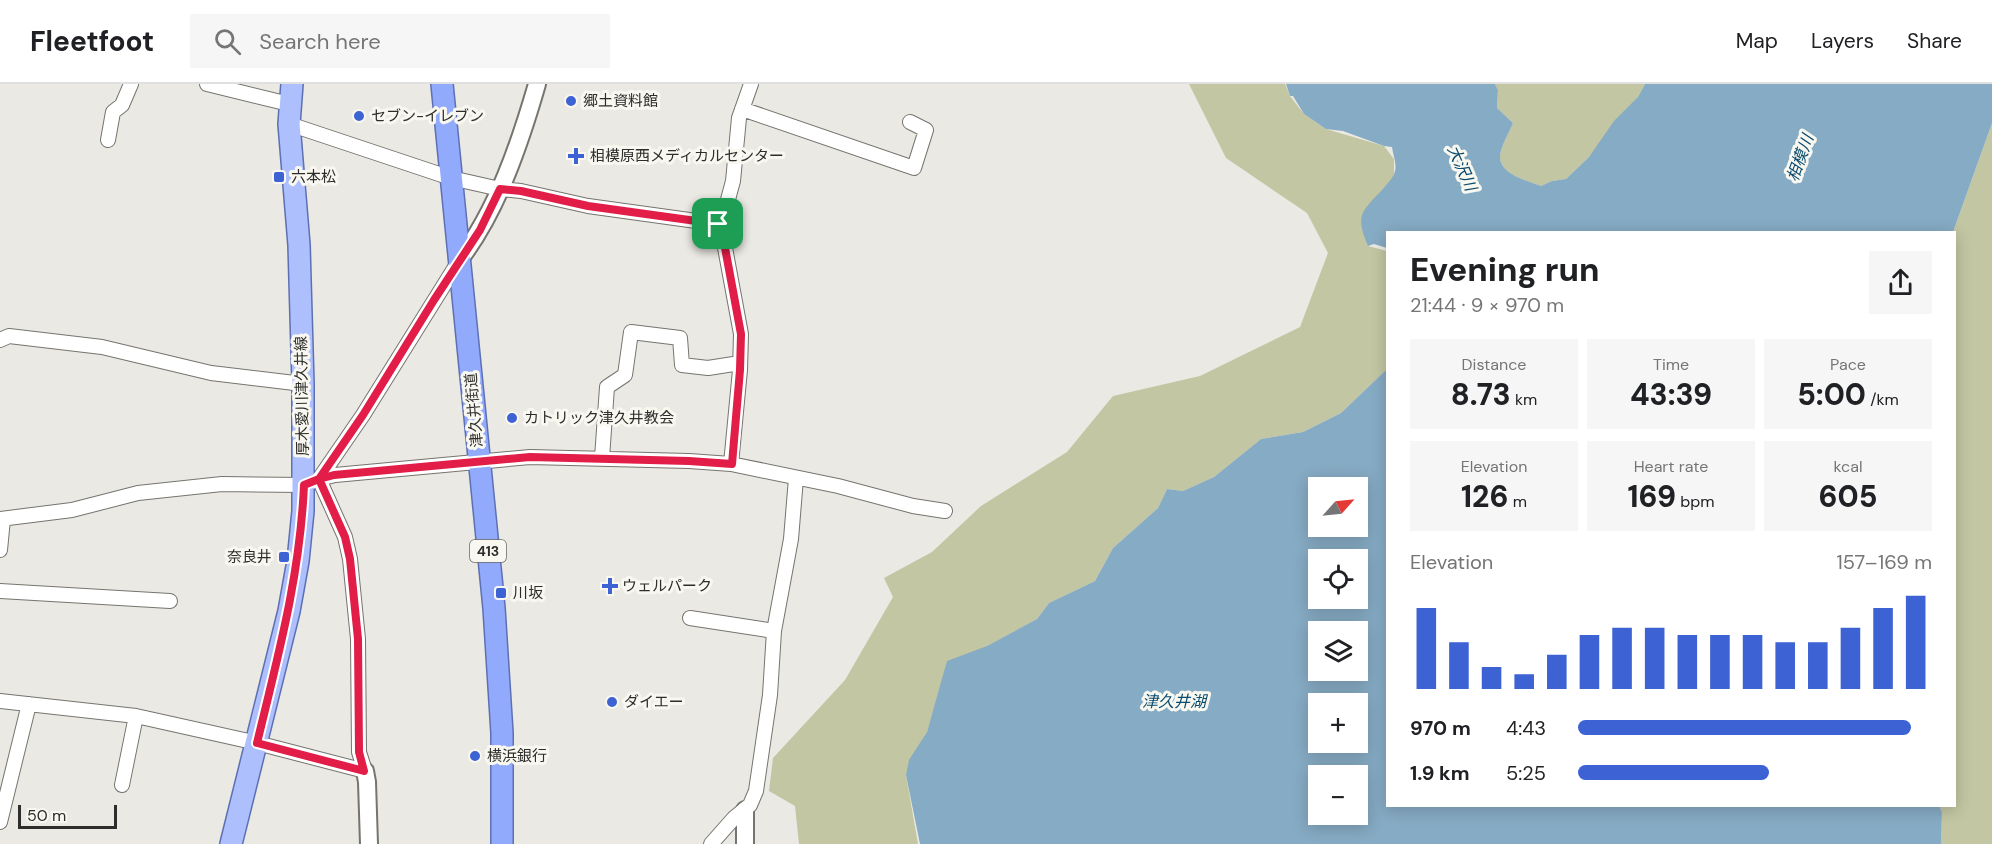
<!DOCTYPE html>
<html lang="en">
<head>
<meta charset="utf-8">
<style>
	:root { --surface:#fff; --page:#f6f6f6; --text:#202124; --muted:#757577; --line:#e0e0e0; --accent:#3c62d3 }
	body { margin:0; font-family:"DM Sans","Noto Sans JP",sans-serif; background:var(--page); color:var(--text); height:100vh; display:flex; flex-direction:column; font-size:22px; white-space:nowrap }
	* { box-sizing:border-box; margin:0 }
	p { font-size:20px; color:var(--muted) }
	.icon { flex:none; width:33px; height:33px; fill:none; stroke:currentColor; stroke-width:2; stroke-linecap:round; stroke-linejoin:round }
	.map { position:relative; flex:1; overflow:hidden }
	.drawer { position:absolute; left:1386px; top:147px; width:570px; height:576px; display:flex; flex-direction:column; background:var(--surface); border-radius:0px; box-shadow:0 3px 15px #0003 }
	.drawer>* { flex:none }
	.needle { width:39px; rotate:63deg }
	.fabs { position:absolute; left:1308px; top:393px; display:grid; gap:12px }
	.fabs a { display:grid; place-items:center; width:60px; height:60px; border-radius:0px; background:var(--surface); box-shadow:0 3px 15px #0003; font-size:30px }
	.scale { position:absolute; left:18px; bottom:15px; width:99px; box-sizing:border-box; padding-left:6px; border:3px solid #2d2d2b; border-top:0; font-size:16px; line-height:21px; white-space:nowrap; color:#2d2d2b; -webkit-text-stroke:4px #f8f7f0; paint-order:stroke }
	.pin { position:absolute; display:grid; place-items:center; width:51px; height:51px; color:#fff; margin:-26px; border-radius:12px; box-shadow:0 3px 9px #0006 }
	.round { display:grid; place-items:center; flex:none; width:63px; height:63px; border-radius:0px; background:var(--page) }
	.head { display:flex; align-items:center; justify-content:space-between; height:102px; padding:0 24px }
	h1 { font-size:33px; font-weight:800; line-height:45px }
	.metrics { display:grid; grid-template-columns:repeat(3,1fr); gap:9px; height:102px; padding:6px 24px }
	.metrics div { display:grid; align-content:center; border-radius:0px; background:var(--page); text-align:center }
	.metrics b { font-size:30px; font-weight:800 }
	.metrics small { font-size:16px; font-weight:400 }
	.metrics p { font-size:16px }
	.chart { height:168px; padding:12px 24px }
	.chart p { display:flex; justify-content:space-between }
	.chart svg { width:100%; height:108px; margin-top:6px; stroke:var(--accent); stroke-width:6 }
	ul { padding:0 24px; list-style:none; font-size:20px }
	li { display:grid; grid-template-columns:96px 72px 1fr; align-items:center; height:45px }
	li i { height:15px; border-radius:8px; background:var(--accent) }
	header { display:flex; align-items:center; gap:36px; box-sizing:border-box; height:84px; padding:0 30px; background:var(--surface); border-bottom:2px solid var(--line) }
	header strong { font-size:28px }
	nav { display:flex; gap:33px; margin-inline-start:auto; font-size:21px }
	.search { width:420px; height:54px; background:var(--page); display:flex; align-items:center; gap:15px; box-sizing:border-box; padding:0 21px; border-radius:0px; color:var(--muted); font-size:22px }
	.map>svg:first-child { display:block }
</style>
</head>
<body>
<header>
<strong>Fleetfoot</strong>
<div class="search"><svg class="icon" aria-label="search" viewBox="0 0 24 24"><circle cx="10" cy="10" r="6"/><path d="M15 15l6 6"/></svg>Search here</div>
<nav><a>Map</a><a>Layers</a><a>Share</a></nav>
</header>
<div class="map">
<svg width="1992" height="760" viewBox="0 0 1992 760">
	<rect width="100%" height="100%" fill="#ebe9e3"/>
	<!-- green -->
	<path fill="#c2c6a2" d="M1189 0H1285L1290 12 1304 30 1326 45 1384 62 1394 75V90L1368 162 1387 167V285L1341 329 1303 348 1261 355 1214 393 1183 407 1167 405 1158 424 1113 464 1095 497 1049 519 1037 535 947 584 927 648 906 691 918 760H799L795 722 769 707 773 674 845 596 893 513 884 494 932 468 981 422 1067 368 1113 312 1200 292 1300 243 1328 169 1307 129 1226 74Z
		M1495 0H1645L1638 13 1589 73 1566 95 1552 97 1541 102C1528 97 1499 90 1500 72 1501 62 1509 49 1513 39L1497 24 1498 6Z
		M1992 39V760H1941L1942 728 1939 722H1954L1953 148Z"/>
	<!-- water -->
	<path fill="#86abc4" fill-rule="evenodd" d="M1286 0H1495L1498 6 1497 24 1513 39C1509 49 1501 62 1500 72 1499 90 1528 97 1541 102L1552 97 1566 95 1589 73 1614 37 1638 13 1645 0H1992V39L1953 148H1388L1387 164 1374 160 1368 162C1355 131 1361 128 1383 105 1386 101 1392 95 1394 90 1398 81 1393 72 1392 63L1384 62 1343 47 1326 45 1304 30 1293 12H1290Z
		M1387 285 1388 722H1939L1942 728 1941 760H920L906 691 909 676 927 648 947 577 987 562 1037 535 1049 519 1095 497 1113 464 1158 424 1167 405 1183 407 1214 393 1261 355 1303 348 1341 329ZM1318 404H1358V442H1318ZM1318 476H1358V514H1318ZM1318 548H1358V586H1318ZM1318 620H1358V658H1318ZM1318 692H1358V730H1318Z"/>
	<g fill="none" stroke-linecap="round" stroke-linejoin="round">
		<defs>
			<path id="minor" d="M207 0 289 20
				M742 25 914 84 926 46 910 38
				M289 40 451 94 500 105 521 107 588 122 718 140
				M108 56 113 28 122 21 131 0
				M0 256 9 252 102 263 211 289 303 300
				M602 374 607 303 625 291 631 248 680 254 682 281 708 284 740 279
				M731 380 740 286 741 250 723 153 718 140 726 123 733 97 739 34 751 0
				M319 395 345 453 350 475 358 555 359 668 365 687
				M319 395 363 331 459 177
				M0 435 72 426 138 409 222 400 304 401 319 395 335 391 530 373 689 377 731 380 838 402 913 422 945 427
				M0 466 3 435
				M0 507 170 517
				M690 534 774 547
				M0 617 136 632 257 659 365 687
				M122 701 136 632
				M0 738 29 620
				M711 760 734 734 750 721 756 707 770 611 774 547 791 455 796 394"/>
			<path id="tertiary" d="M460 175C497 127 520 59 537 0
				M365 687 367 698 369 760
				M745 760V726"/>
			<path id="primary" d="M231 760 289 527 298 477 303 427V300L299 161 289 40 292 0"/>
			<path id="trunk" d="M442 0 494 524 502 649V760"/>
		</defs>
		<!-- minor casing -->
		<use href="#minor" stroke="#75746e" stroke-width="16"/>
		<!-- tertiary casing -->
		<use href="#tertiary" stroke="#75746e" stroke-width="20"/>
		<!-- primary casing -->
		<use href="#primary" stroke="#5d70b3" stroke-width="24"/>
		<!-- trunk casing -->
		<use href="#trunk" stroke="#5d70b3" stroke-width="24"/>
		<!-- minor -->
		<use href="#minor" stroke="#fff" stroke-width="14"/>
		<!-- tertiary -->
		<use href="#tertiary" stroke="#fff" stroke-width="16"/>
		<!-- primary -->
		<use href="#primary" stroke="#adbffd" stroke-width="21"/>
		<!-- trunk -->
		<use href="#trunk" stroke="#92aafc" stroke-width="21"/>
	</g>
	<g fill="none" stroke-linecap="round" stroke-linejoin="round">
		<defs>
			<path id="route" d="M718 140 588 122 521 107 500 105 480 146 434 216 363 331 319 395 304 401C300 492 278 572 257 659L364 687 359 668 358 555 350 475 345 453 319 395 334 391 530 373 689 377 732 380 740 286 741 250 723 153 718 140"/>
		</defs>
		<!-- route casing -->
		<use href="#route" stroke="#fff" stroke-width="12"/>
		<!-- route -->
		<use href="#route" stroke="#e11d48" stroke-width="8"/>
	</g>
	<!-- markers -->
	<g fill="#3c62d3" stroke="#f8f7f0" stroke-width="2">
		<circle cx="571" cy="17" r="6"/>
		<circle cx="359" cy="32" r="6"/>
		<path d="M573 63h6v6h6v6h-6v6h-6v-6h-6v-6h6z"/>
		<rect x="273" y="87" width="12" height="12" rx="3"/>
		<circle cx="512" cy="334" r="6"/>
		<rect x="278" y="467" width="12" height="12" rx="3"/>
		<path d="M607 493h6v6h6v6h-6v6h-6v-6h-6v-6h6z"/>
		<rect x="495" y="503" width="12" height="12" rx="3"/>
		<circle cx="612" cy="618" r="6"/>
		<circle cx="475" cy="672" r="6"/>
	</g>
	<g text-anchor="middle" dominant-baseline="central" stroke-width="6" stroke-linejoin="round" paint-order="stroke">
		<!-- shield labels -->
		<rect fill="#f8f7f0" stroke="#6a6a66" stroke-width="1.5" x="470" y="456" width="36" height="22" rx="4.5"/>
		<g font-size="14" font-weight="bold" fill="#2d2d2b">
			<text x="488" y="467">413</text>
		</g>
		<!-- poi labels -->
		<g font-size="15" fill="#2d2d2b" stroke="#f8f7f0" text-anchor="start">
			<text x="583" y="17">郷土資料館</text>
			<text x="371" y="32">セブン-イレブン</text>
			<text x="590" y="72">相模原西メディカルセンター</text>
			<text x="291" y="93">六本松</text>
			<text x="524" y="334">カトリック津久井教会</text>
			<text x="272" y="473" text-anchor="end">奈良井</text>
			<text x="622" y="502">ウェルパーク</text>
			<text x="513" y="509">川坂</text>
			<text x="624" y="618">ダイエー</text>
			<text x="487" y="672">横浜銀行</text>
		</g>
		<!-- street labels -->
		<g font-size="15" fill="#2d2d2b" stroke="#f8f7f0">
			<text transform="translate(302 312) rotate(-91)">厚木愛川津久井線</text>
			<text transform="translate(474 326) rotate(-95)">津久井街道</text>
		</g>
		<!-- water labels -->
		<g font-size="16" font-style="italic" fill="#094b6e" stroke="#f8f7f0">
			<text transform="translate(1800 74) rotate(-70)">相模川</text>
			<text transform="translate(1462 84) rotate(66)">大沢川</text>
			<text x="1174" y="617">津久井湖</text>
		</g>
	</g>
</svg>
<div class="fabs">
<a><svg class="needle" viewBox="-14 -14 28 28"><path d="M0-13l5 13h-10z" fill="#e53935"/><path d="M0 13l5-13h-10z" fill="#757577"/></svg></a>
<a><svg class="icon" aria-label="locate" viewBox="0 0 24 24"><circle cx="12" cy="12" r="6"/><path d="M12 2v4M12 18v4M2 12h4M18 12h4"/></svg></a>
<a><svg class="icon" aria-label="layers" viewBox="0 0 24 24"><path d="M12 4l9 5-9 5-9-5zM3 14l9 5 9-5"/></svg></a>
<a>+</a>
<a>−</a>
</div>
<div class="scale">50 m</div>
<div class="pin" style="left:718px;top:140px;background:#1e9e55"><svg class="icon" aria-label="arrive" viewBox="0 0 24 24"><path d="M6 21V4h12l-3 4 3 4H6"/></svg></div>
<section class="drawer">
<div class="head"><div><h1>Evening run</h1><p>21:44 · 9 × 970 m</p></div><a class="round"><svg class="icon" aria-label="share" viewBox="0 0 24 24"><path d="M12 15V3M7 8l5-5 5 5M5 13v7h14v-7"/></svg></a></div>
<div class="metrics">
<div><p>Distance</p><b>8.73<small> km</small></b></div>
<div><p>Time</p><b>43:39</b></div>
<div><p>Pace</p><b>5:00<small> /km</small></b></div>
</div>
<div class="metrics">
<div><p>Elevation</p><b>126<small> m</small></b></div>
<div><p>Heart rate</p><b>169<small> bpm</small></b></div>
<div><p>kcal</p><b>605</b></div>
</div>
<div class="chart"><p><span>Elevation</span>157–169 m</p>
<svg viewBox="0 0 160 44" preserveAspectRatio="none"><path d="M5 44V11M15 44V25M25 44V35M35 44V38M45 44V30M55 44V22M65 44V19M75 44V19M85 44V22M95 44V22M105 44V22M115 44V25M125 44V25M135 44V19M145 44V11M155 44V6"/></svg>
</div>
<ul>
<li><b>970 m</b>4:43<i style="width:94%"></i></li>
<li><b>1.9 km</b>5:25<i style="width:54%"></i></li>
</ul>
</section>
</div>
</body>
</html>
